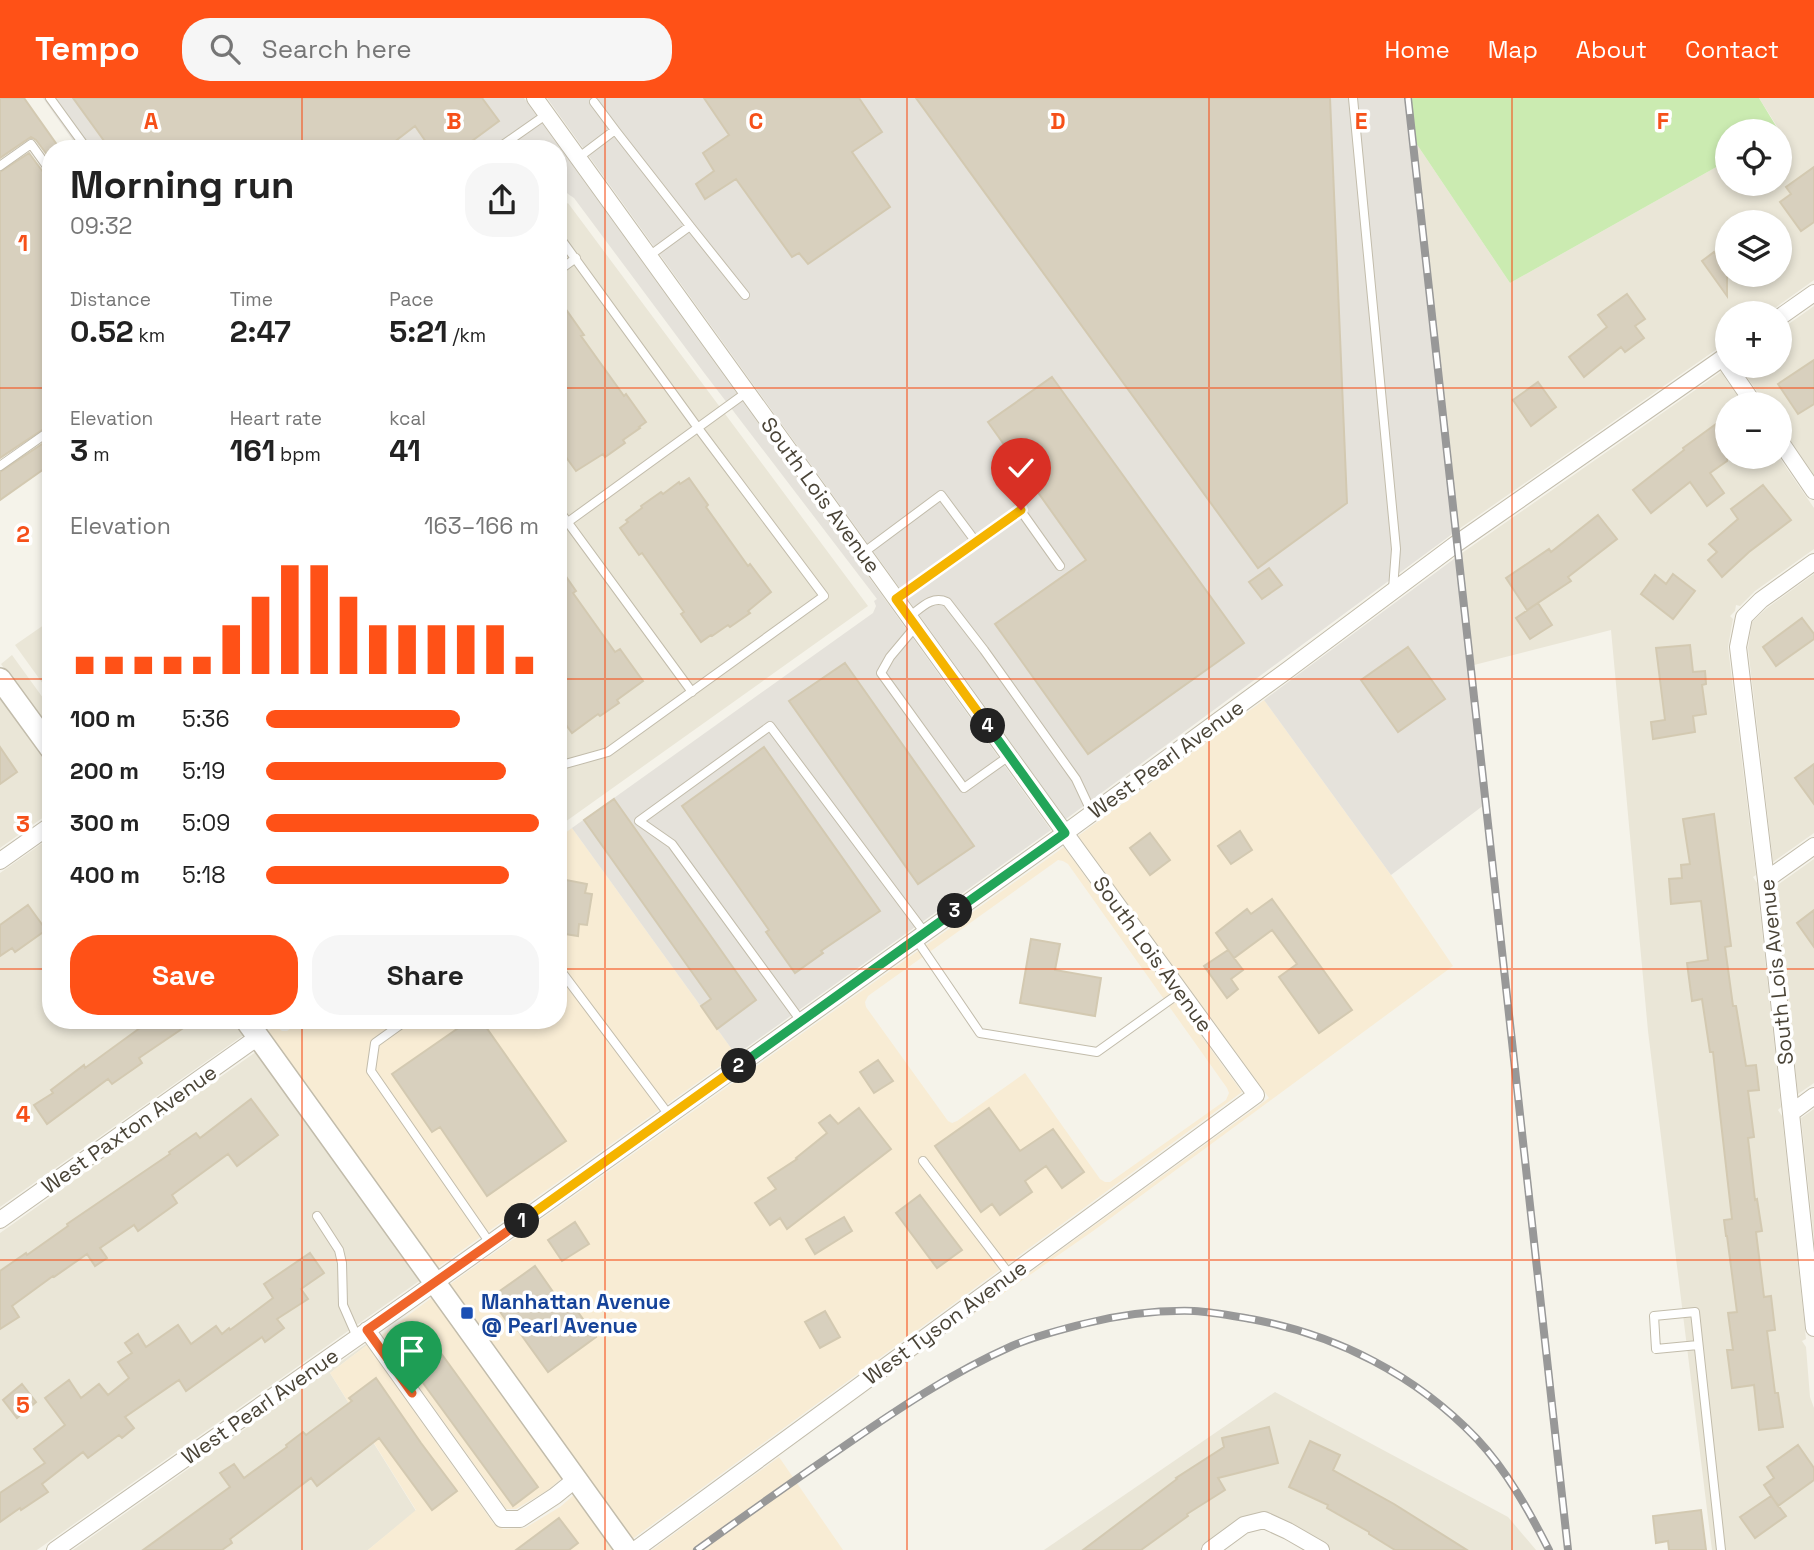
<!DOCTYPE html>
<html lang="en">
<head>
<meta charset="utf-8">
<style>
	:root { --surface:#fff; --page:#f6f6f6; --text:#222; --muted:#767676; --accent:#ff5117 }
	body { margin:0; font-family:"Space Grotesk",sans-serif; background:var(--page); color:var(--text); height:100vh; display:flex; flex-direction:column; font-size:26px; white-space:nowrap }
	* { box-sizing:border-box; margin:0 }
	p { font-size:23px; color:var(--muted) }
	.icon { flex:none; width:38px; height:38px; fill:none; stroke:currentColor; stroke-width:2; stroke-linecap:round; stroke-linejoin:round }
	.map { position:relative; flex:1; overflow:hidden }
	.details { position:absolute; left:42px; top:42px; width:525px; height:889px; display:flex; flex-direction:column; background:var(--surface); border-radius:28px; box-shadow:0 4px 10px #0003 }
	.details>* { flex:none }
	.tools { position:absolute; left:1715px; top:21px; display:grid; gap:14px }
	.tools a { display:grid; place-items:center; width:77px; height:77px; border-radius:50%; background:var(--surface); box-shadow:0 4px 10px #0003; font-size:35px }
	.pin { position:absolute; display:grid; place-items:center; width:60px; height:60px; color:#fff; margin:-72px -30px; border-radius:50% 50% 50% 0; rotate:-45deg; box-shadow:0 0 7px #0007 }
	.pin .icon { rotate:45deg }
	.km { position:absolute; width:35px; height:35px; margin:-18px; border-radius:50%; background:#222; color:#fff; font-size:19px; line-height:35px; text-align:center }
	.round { display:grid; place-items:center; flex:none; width:74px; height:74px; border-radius:28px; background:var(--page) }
	.overview { display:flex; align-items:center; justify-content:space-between; height:119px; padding:0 28px }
	h1 { font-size:38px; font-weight:700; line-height:52px }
	.stats { display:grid; grid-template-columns:repeat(3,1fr); gap:10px; height:119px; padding:7px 28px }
	.stats div { display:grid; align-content:center }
	.stats b { font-size:30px; font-weight:700 }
	.stats small { font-size:19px; font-weight:400 }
	.stats p { font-size:19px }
	.chart { height:196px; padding:14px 28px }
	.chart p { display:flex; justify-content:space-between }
	.chart svg { width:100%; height:126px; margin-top:7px; stroke:var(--accent); stroke-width:6 }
	.cta { display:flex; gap:14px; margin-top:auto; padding:14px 28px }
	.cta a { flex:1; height:80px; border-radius:28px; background:var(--accent); color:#fff; font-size:28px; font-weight:700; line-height:80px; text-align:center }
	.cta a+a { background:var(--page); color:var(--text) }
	ul { padding:0 28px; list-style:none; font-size:23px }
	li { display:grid; grid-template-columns:112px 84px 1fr; align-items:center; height:52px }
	li i { height:18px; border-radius:9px; background:var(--accent) }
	header { display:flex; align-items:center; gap:42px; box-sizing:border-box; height:98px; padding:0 35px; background:var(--accent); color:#fff }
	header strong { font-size:33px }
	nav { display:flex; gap:38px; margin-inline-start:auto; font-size:24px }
	.search { width:490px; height:63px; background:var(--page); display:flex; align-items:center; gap:18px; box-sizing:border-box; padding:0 24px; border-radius:28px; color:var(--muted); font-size:26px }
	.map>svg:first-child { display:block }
</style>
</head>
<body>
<header>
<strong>Tempo</strong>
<div class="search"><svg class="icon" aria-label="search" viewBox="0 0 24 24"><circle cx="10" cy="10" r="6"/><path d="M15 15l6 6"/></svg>Search here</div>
<nav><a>Home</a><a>Map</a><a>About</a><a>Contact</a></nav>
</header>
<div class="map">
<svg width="1814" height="1452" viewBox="0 0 1814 1452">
	<rect width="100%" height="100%" fill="#f5f3ea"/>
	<!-- residential -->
	<path fill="#eae6d7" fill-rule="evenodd" d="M1759 0H1814V182L1768 215H1727V244L1459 431 1416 45 1510 185 1727 63V86H1780V33ZM1727 124H1780V177H1727Z
		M568 105 868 508 558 729V107L561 110Z
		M1814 208V377L1780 327V306H1766L1739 268H1780V232Z
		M1721 274 1743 306H1727V359H1779L1814 410V451L1755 493 1740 508 1736 507 1735 513 1730 518 1733 521 1728 549 1756 777 1753 779 1757 785 1781 1009 1778 1012 1782 1018 1806 1241 1802 1243 1806 1249 1810 1299 1814 1310V1452H1712L1648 933 1611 532 1474 567 1462 455Z
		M1814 476V735L1773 764 1748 550 1752 524 1767 510Z
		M51 522V597L15 547Z
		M12 557 51 611V636L1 566Z
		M0 597 51 667V714L0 750Z
		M51 739V922H235L245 936 0 1109V775Z
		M1814 761V985L1798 996 1776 788Z
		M257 953 422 1181 37 1452H0V1135Z
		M1814 1011V1141L1801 1020Z
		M366 1246 367 1247 330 1275 416 1413 368 1452H73Z
		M1275 1294 1508 1419 1536 1452H1323L1263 1418 1205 1452H1044Z"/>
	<!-- commercial -->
	<path fill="#f8ecd4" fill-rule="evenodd" d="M1264 602 1391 777 1453 868 1093 1133 958 1227 1269 1000 1078 738Z
		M572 730 736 957 437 1170 266 934 276 928 282 933H287L303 922H558V740Z
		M1064 749 1242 994 631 1442 449 1187ZM1058 762 1063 763 1068 766 1227 990 1229 995 1226 1002 1110 1084H1105L1100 1081 1025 975 957 1023 952 1025 948 1023 866 909 865 904 868 898Z
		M434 1198 563 1379 548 1392 516 1411H506L382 1237Z
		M367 1247 494 1426 503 1431 525 1430 560 1409 575 1396 616 1452H368L416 1412 330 1275Z
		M779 1359 843 1452H652Z"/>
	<!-- industrial -->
	<path fill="#e5e2db" d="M43 0H524L1051 732 736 957 572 730 873 515 876 508 874 503 877 501 705 276 574 100 568 96 558 84V51H79Z
		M547 0H1411L1459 431 1066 721Z
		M1462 455 1488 704 1391 777 1264 602Z"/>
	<!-- green -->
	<path fill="#cbebb1" d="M1411 0H1759L1779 33H1727V63L1510 185 1416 45Z"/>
	<!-- building -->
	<path fill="#d8d0be" stroke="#d3c9b1" stroke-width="2" d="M0 0H24L60 51H51V62L36 42 31 39 0 60Z
		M73 0H482L499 23 461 51H431L415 28 385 51H110Z
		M704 0H859L882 34 852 54 890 109 808 166 799 155 792 159 736 81 705 101 696 86 714 73 703 55 729 37Z
		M916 0H1330L1347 405 1258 470Z
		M29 55 46 78 51 80V326L0 360V74Z
		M1814 69V124L1801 133 1780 104 1791 96 1786 89Z
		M1714 154 1727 172V198L1702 163Z
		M1627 196 1645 221 1635 228 1644 240 1625 254 1621 249 1584 279 1569 259 1607 229 1598 217Z
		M558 200 584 237 581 238 624 298 626 296 646 324 639 329 640 330 623 342 625 345 605 359 603 356 576 373 558 348V344L565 339 558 330Z
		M1814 262V306L1798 316 1778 286Z
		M1052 279 1244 545 1088 656 995 526 1086 462 988 324Z
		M1538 284 1556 309 1531 328 1513 302Z
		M1727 318V363L1710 375 1724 395 1707 408 1690 384 1651 415 1633 392 1684 352 1683 350Z
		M51 340V366L0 402V374Z
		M689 380 708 407 706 409 748 468 750 466 771 494 748 513 750 515 730 529 728 527 712 538 711 537 701 544 681 516 684 514 642 455 639 457 620 430 628 424 626 422 642 410 641 408 661 394 663 396 679 384 680 386Z
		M1763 387 1791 422 1749 454 1722 479 1708 462 1717 454 1709 446 1738 421 1731 411Z
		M1598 417 1617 441 1568 479 1571 483 1527 512 1506 480 1549 451 1551 454Z
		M558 467 576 493 573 495 615 554 620 551 643 583 617 602 619 605 600 618 598 616 572 635 558 616Z
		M1269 470 1282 487 1262 501 1249 484Z
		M1673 476 1695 493 1673 521 1641 496 1655 477 1666 486Z
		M1538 505 1552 527 1530 541 1516 520Z
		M1802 520 1814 536V541L1776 568 1763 549Z
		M1690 547 1693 574 1705 573 1706 586 1702 587 1706 616 1693 618 1695 634 1653 641 1651 624 1665 622 1656 550Z
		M1408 549 1445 601 1398 634 1361 582Z
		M845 565 974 748 918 786 789 603Z
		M0 649 17 674 0 686Z
		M764 649 880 813 821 853 823 855 795 875 766 834 769 832 682 708Z
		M1814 666V706L1795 680Z
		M614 701 756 902 717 931 701 908 711 901 584 722Z
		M1714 716 1731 848 1725 849 1733 908H1736L1746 968 1756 967 1759 992 1748 993 1754 1039 1748 1040 1755 1102 1757 1101 1762 1133 1756 1134 1764 1199 1771 1198 1775 1232 1767 1233 1775 1295H1778L1783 1329 1759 1332 1754 1287 1732 1290 1727 1252H1733L1728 1215 1737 1214 1727 1138H1726L1724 1122 1732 1121 1713 954H1710L1702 901 1692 903 1687 865 1708 862 1701 803 1671 806 1669 781 1682 780 1681 767 1690 766 1683 721Z
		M1240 733 1252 752 1231 766 1218 748Z
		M1150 735 1170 762 1150 777 1130 750Z
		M566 782 587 786 585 795 592 796 587 827 579 826 578 838 558 835V825Z
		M1272 801 1352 912 1319 935 1279 879 1297 866 1272 832 1234 860 1216 835 1247 811 1251 816Z
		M28 807 46 832 15 854 12 850 0 858V827Z
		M1814 812V849L1797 825Z
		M1031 841 1060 846 1055 872 1101 880 1095 918 1020 905Z
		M1228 852 1243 872 1231 881 1238 891 1227 900 1204 868Z
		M151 922H195L139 960 142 965 112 986 108 981 47 1026 34 1007 53 995 51 992 84 967 85 970Z
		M470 922H481L566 1043 487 1098 440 1029 432 1034 392 976Z
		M878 962 893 983 874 995 860 974Z
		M251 1001 278 1037 237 1068 228 1056 172 1097 177 1105 138 1133 134 1127 100 1150 107 1160 95 1168 87 1156 54 1179 53 1178 12 1208 19 1219 0 1231V1173L26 1155 27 1157 68 1128 67 1126 170 1056 169 1054 196 1035 200 1040Z
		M859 1010 891 1051 787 1131 780 1120 770 1127 755 1105 776 1091 768 1080 797 1061 796 1060 827 1035 819 1025 830 1017 838 1026Z
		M989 1010 1020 1053 1053 1031 1084 1074 1062 1090 1046 1068 1025 1083 1032 1094 1000 1117 992 1106 981 1114 935 1048Z
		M920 1097 962 1152 937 1170 896 1115Z
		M844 1119 852 1133 815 1156 806 1141Z
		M575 1124 589 1146 562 1163 548 1142Z
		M310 1155 324 1175 301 1191 308 1201 277 1221 284 1230 265 1244 262 1239 186 1293 179 1282 125 1319 134 1330 122 1340 119 1337 88 1360 83 1354 42 1386 48 1394 21 1412 20 1410 0 1424V1395L45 1365 34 1351 65 1327 45 1300 69 1282 81 1300 99 1286 108 1297 129 1280 118 1264 132 1255 125 1245 138 1236 146 1249 178 1227 191 1246 216 1228 222 1236 229 1230 230 1232 273 1200 264 1186Z
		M535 1168 565 1211 572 1206 596 1239 548 1274 517 1231 514 1233 490 1200Z
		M825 1213 840 1239 820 1250 805 1224Z
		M430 1240 538 1389 513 1408 404 1259Z
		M376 1280 421 1345 457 1393 432 1412 379 1340 317 1388 311 1380 230 1441 232 1445 222 1452H143L230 1389 220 1375 234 1366 244 1380 287 1349 286 1347 303 1334 306 1337 352 1303 349 1300Z
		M22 1286 36 1304 17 1320 3 1302Z
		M1269 1329 1278 1365 1218 1380 1225 1392 1187 1416 1188 1418 1141 1452H1083L1177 1381 1176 1380 1224 1349 1222 1340Z
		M1310 1343 1340 1357 1333 1372 1394 1406 1467 1452H1395L1369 1436V1434L1327 1410 1328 1407 1289 1389Z
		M1798 1347 1814 1370V1382L1778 1408 1764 1387 1774 1380 1767 1369Z
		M1771 1398 1786 1418 1755 1440 1740 1419Z
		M1701 1412 1706 1452H1669L1668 1443 1656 1445 1653 1418Z
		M559 1420 578 1445 569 1452H516Z"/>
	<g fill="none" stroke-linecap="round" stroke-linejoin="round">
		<defs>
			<path id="service" d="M50 0 87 51
				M1353 0 1396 451 1393 491
				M594 4 615 32
				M497 51 547 16
				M578 60 615 32 690 128
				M0 68 31 46 51 74
				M558 137 698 330 824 498 608 654 558 668
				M649 158 690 128 745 197
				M558 173 576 160
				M0 368 51 332
				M558 411 692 594
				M568 424 747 294
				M863 455 941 397 976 444
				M896 501 1021 413 1060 468
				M909 519C921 510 932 497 947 504L984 552 1076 681 1092 715
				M916 528 890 559 881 575 964 690 1009 658
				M916 841 980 935 1097 954 1181 894
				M558 869 669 1017
				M407 922 375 945 371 973 490 1145
				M801 923 672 746 639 723 770 628 925 835
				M923 1063 1010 1177
				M317 1118 339 1152 342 1165 343 1207 357 1239
				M1698 1247 1656 1251 1654 1218 1695 1214 1721 1452"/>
			<path id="minor" d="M535 0 1065 735 1256 997 635 1452
				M1780 219 1814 195
				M1728 268 1754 306
				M1780 343 1814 393
				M1814 464 1761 502 1744 519 1738 549 1766 782 1814 1230
				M0 763 51 727
				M1766 782 1814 748
				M1791 1015 1814 998
				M0 1122 258 939
				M367 1232 502 1421H520L555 1398 576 1381
				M55 1452 412 1201 1065 735 1289 571 1456 446 1727 257
				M1210 1452 1244 1427 1264 1422 1288 1433 1321 1452"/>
			<path id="tertiary" d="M0 581 51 651
				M246 922 627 1452"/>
		</defs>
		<!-- service casing -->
		<use href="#service" stroke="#c2bcab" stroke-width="10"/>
		<!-- minor casing -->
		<use href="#minor" stroke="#c2bcab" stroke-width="18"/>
		<!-- tertiary casing -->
		<use href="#tertiary" stroke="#c2bcab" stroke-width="24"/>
		<!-- service -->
		<use href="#service" stroke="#fff" stroke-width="8"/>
		<!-- minor -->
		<use href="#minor" stroke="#fff" stroke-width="16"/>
		<!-- tertiary -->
		<use href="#tertiary" stroke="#fff" stroke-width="21"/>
		<defs>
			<path id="rail" d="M1408 0 1568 1452
				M697 1452C744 1418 792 1384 840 1351 895 1313 951 1275 1012 1248 1035 1238 1060 1232 1083 1226 1119 1217 1157 1212 1194 1213 1213 1214 1233 1218 1251 1221 1337 1237 1416 1277 1477 1341 1507 1373 1529 1413 1549 1452"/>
		</defs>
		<!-- rail casing -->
		<use href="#rail" stroke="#989898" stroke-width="8"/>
		<!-- rail -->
		<use href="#rail" stroke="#fff" stroke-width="5" stroke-dasharray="16" stroke-linecap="butt"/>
	</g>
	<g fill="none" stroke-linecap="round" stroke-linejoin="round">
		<defs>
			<path id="split-1" d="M412 1295 367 1232 522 1123"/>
			<path id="split-2" d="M522 1123 739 968"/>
			<path id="split-3" d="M739 968 955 813"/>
			<path id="split-4" d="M955 813 1065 735 988 628"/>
			<path id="split-5" d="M988 628 896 501 1021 412"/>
		</defs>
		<!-- split-1 casing -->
		<use href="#split-1" stroke="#fff" stroke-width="14"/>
		<!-- split-2 casing -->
		<use href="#split-2" stroke="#fff" stroke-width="14"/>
		<!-- split-3 casing -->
		<use href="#split-3" stroke="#fff" stroke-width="14"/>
		<!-- split-4 casing -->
		<use href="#split-4" stroke="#fff" stroke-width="14"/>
		<!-- split-5 casing -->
		<use href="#split-5" stroke="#fff" stroke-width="14"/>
		<!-- split-1 -->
		<use href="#split-1" stroke="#f0652b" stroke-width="9"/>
		<!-- split-2 -->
		<use href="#split-2" stroke="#f5b400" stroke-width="9"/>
		<!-- split-3 -->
		<use href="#split-3" stroke="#22a559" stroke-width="9"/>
		<!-- split-4 -->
		<use href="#split-4" stroke="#22a559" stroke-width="9"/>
		<!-- split-5 -->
		<use href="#split-5" stroke="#f5b400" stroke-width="9"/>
	</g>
	<!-- grid -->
	<path fill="none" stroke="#f65019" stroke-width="2" stroke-opacity="0.55" d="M302 0V51M605 0V1452M907 0V1452M1209 0V1452M1512 0V1452M0 290H51M558 290H1814M0 581H51M558 581H1814M0 871H51M558 871H1814M302 922V1452M0 1162H1814"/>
	<!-- markers -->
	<rect fill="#1a4fb4" stroke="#fff" stroke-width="2.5" x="460" y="1208" width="14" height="14" rx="3.5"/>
	<g text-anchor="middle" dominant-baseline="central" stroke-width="7" stroke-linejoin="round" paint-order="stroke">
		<!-- street labels -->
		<g font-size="21" fill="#4a4437" stroke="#fff">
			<text transform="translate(821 397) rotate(54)">South Lois Avenue</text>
			<text transform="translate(1166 661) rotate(-36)">West Pearl Avenue</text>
			<text transform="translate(1153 856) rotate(54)">South Lois Avenue</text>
			<text transform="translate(1776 874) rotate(-96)">South Lois Avenue</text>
			<text transform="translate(129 1031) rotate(-35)">West Paxton Avenue</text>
			<text transform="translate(945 1224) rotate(-36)">West Tyson Avenue</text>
			<text transform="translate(260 1308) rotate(-35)">West Pearl Avenue</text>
		</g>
		<!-- transit labels -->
		<g font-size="21" font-weight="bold" fill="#164399" stroke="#fff" text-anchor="start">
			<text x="481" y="1203">Manhattan Avenue<tspan x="481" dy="24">@ Pearl Avenue</tspan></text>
		</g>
	</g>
	<g font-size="23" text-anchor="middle" font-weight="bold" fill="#f65019" stroke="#fff" stroke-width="7" stroke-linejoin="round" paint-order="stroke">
		<text x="151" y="31">A</text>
		<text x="454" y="31">B</text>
		<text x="756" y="31">C</text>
		<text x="1058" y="31">D</text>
		<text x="1361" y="31">E</text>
		<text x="1663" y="31">F</text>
		<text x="23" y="153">1</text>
		<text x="23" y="444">2</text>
		<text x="23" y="734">3</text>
		<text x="23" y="1024">4</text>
		<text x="23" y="1315">5</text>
	</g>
</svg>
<div class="tools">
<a><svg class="icon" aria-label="locate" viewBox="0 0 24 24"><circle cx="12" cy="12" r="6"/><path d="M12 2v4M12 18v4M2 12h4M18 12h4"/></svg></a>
<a><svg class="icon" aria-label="layers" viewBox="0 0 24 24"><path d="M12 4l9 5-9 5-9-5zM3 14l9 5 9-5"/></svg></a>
<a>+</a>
<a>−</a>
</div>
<div class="pin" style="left:412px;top:1295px;background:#1e9e55"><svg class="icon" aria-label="arrive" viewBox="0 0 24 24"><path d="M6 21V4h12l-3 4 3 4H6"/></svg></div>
<div class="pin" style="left:1021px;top:412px;background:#d93025"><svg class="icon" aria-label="check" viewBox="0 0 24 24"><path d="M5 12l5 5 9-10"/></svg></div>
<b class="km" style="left:522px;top:1123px">1</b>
<b class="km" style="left:739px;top:968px">2</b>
<b class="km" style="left:955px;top:813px">3</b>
<b class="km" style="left:988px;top:628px">4</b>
<section class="details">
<div class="overview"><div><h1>Morning run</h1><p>09:32</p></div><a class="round"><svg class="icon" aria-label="share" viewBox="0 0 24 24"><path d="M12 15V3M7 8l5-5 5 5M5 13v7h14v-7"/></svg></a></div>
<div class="stats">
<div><p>Distance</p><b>0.52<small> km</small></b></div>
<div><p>Time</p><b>2:47</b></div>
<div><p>Pace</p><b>5:21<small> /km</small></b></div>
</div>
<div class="stats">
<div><p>Elevation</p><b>3<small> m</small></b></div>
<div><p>Heart rate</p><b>161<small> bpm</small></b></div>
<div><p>kcal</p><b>41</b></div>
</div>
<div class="chart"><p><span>Elevation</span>163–166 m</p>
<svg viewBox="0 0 160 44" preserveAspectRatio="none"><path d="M5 44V38M15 44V38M25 44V38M35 44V38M45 44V38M55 44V27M65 44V17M75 44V6M85 44V6M95 44V17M105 44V27M115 44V27M125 44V27M135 44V27M145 44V27M155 44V38"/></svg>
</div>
<ul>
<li><b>100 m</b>5:36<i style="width:71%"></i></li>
<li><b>200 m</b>5:19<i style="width:88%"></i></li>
<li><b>300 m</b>5:09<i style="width:100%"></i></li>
<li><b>400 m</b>5:18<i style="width:89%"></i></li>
</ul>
<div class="cta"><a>Save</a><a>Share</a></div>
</section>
</div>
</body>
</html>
